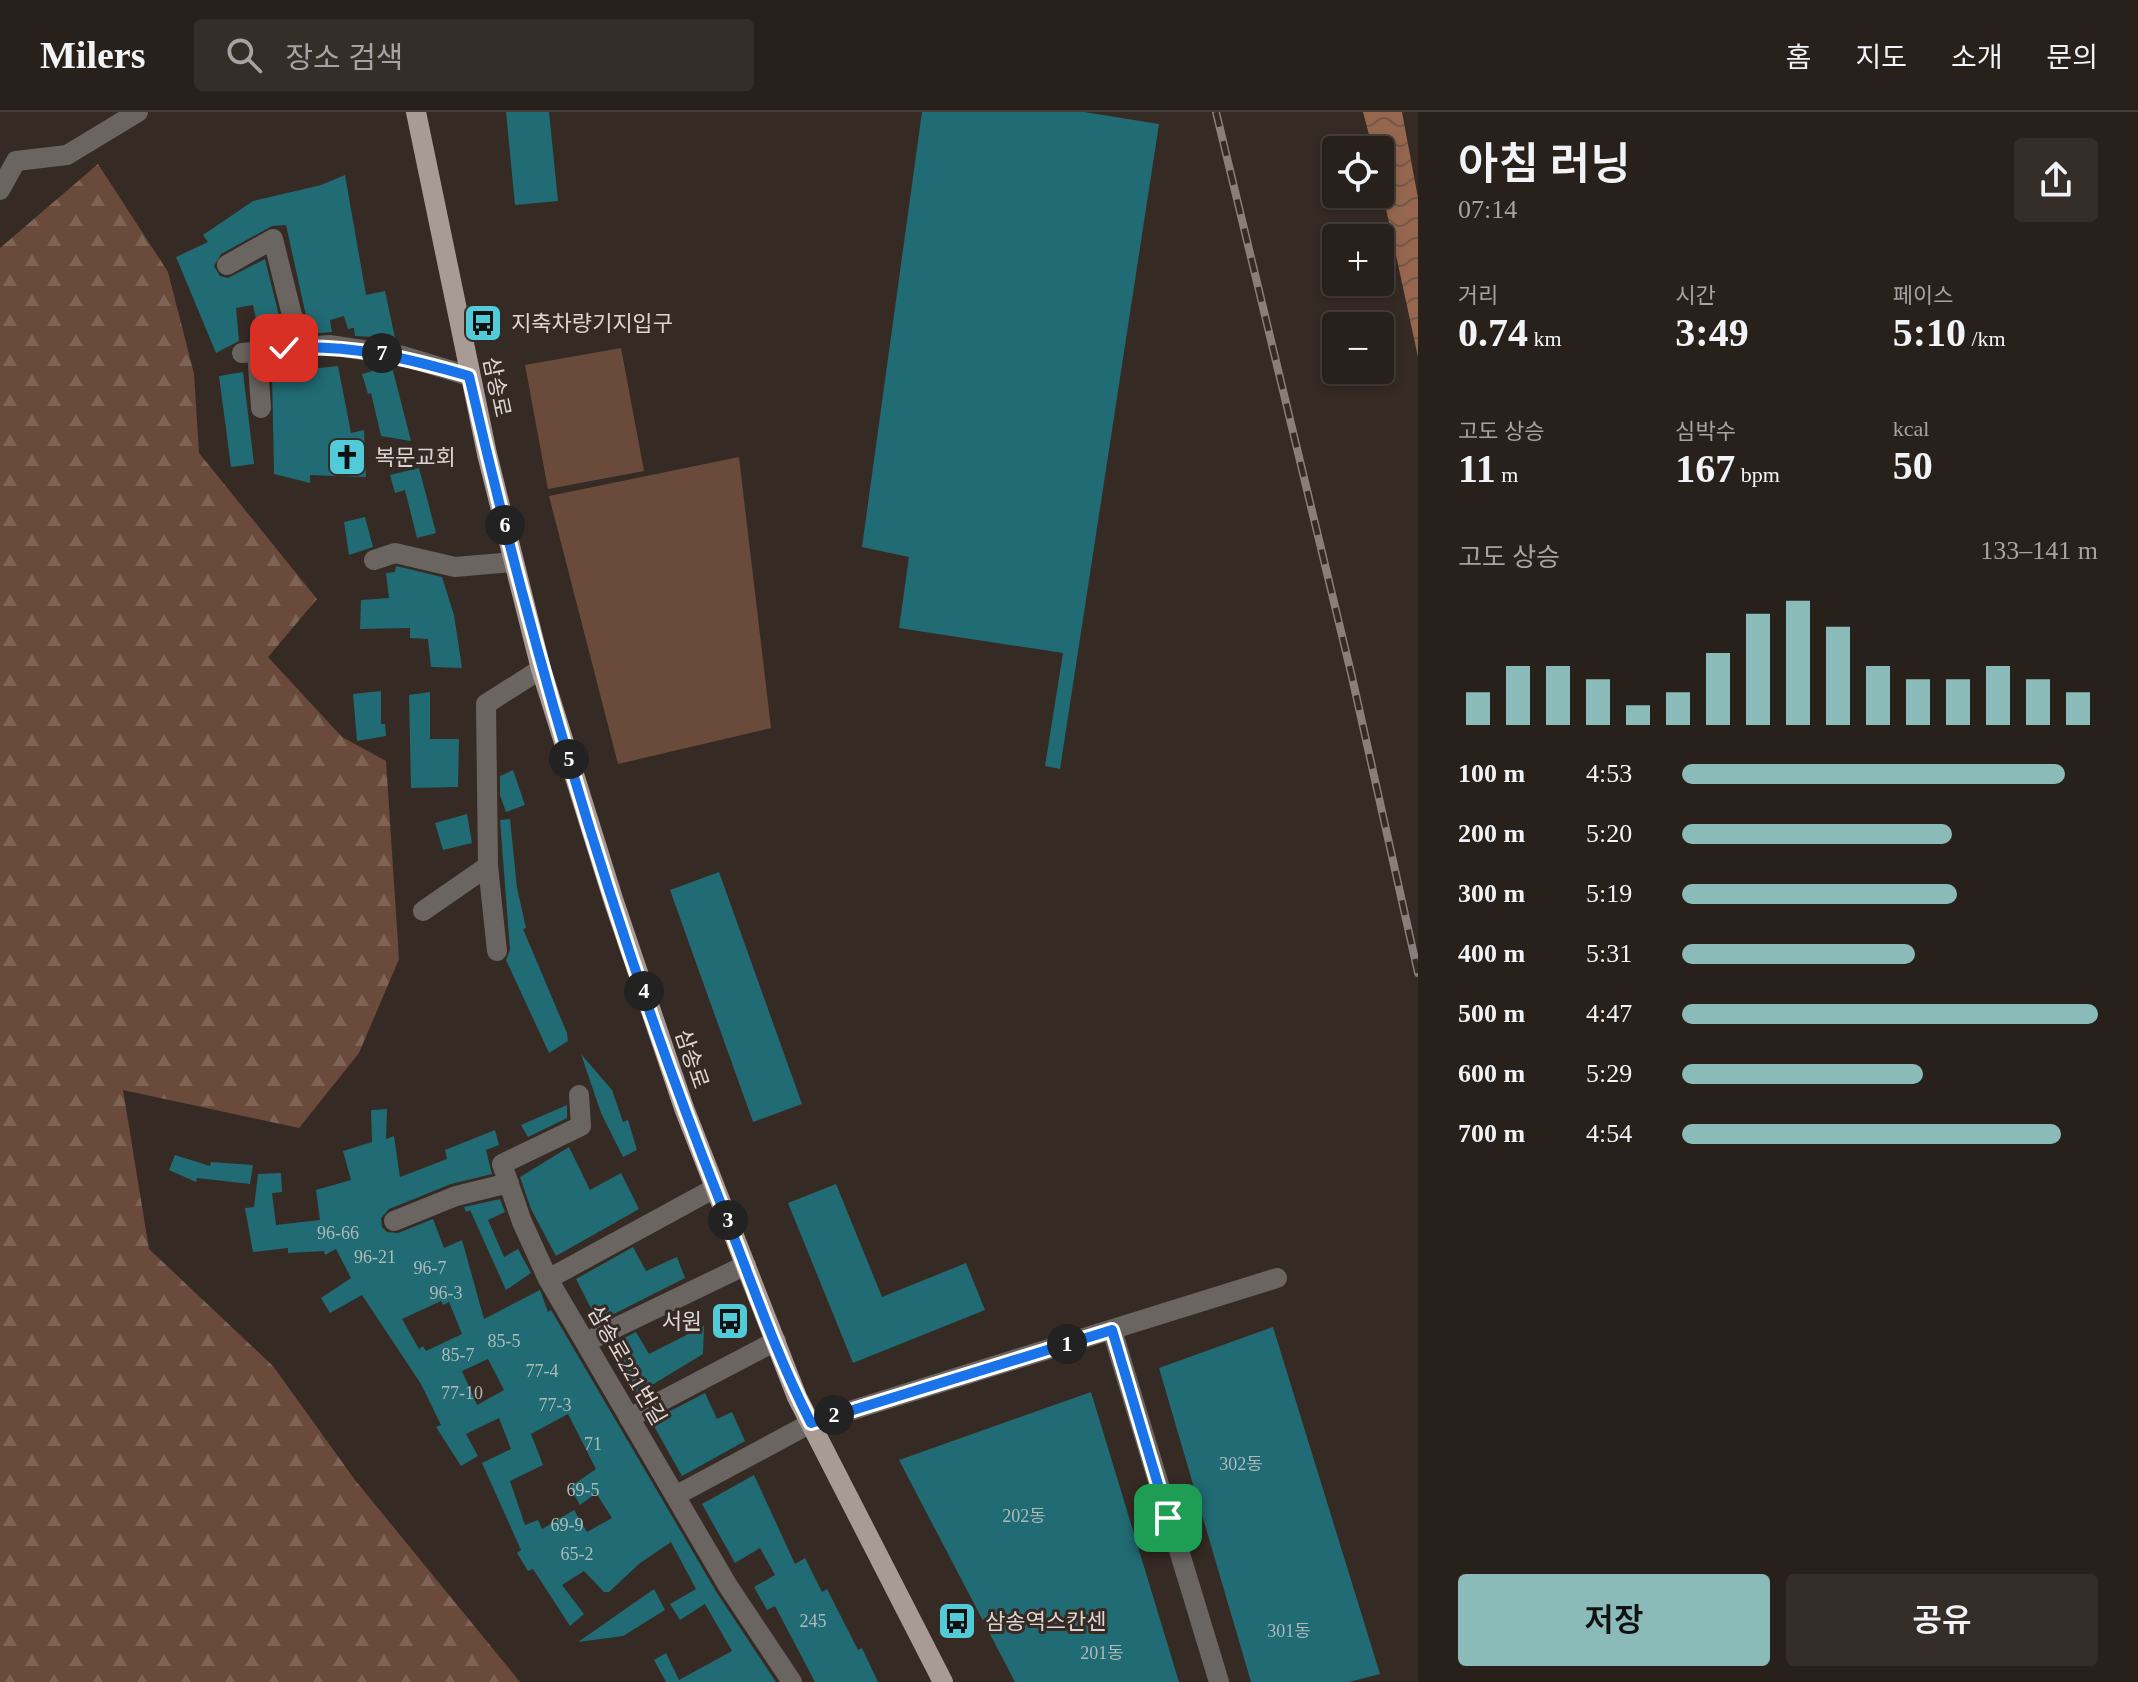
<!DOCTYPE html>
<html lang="ko">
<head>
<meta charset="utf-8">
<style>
	:root { --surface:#28201b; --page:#342d28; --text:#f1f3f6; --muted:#a5a3a3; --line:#443e3a; --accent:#8bbbb9 }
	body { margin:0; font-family:"Times New Roman","Noto Sans KR",serif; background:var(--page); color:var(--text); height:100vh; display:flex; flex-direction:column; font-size:30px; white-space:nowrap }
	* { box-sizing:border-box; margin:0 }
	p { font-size:26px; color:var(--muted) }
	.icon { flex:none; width:44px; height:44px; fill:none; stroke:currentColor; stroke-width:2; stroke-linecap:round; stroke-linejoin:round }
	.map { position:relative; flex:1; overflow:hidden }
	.details { display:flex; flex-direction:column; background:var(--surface); width:720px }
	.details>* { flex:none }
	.tools { position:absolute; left:1322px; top:24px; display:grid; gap:16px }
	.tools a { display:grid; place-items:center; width:72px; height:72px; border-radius:8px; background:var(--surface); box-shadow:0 4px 12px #0003,0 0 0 2px var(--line); font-size:40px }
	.pin { position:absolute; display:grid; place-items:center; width:68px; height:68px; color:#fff; margin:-34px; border-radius:16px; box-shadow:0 4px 12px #0006 }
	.km { position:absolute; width:40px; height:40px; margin:-20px; border-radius:50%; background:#222; color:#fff; font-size:22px; line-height:40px; text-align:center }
	.round { display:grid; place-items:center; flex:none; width:84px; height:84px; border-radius:8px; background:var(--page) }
	.overview { display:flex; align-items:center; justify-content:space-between; height:136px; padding:0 40px }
	h1 { font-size:44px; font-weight:600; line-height:60px }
	.stats { display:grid; grid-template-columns:repeat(3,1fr); gap:12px; height:136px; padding:8px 40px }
	.stats div { display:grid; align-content:center }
	.stats b { font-size:40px; font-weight:600 }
	.stats small { font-size:22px; font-weight:400 }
	.stats p { font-size:22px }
	.chart { height:224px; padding:16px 40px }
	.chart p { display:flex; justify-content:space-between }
	.chart svg { width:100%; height:144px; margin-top:8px; stroke:var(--accent); stroke-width:6 }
	.action { display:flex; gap:16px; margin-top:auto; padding:16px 40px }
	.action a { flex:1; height:92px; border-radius:8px; background:var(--accent); color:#111; font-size:32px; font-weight:600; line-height:92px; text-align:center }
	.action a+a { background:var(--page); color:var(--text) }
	ul { padding:0 40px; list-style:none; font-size:26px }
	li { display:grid; grid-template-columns:128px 96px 1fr; align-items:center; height:60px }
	li i { height:20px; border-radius:10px; background:var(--accent) }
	header { display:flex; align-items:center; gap:48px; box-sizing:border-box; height:112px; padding:0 40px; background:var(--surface); border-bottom:2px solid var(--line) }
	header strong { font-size:38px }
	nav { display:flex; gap:44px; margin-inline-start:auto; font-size:28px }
	.search { width:560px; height:72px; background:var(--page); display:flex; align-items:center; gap:20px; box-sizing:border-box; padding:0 28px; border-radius:8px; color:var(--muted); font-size:30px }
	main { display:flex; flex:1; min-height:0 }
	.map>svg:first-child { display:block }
</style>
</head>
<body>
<header>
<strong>Milers</strong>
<div class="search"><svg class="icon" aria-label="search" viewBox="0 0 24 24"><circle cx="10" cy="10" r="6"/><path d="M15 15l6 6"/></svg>장소 검색</div>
<nav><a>홈</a><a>지도</a><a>소개</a><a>문의</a></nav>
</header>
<main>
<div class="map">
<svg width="1418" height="1570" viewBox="0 0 1418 1570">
	<defs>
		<pattern id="forest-firs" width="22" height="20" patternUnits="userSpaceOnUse" patternTransform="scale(2)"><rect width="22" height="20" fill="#6a4b3b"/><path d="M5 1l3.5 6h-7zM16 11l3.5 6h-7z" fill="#7f6456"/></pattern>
		<pattern id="water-waves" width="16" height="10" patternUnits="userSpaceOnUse" patternTransform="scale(2)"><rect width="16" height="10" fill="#96674e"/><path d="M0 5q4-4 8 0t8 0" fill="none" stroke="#745748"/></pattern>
	</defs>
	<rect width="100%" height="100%" fill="#362a24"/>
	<!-- forest -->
	<path fill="url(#forest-firs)" d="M98 52 168 160 194 262 199 341 317 487 268 545 342 625 386 649 399 847 359 941 299 1016 123 978 149 1137 273 1254 355 1368 520 1570H0V136Z"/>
	<!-- pitch -->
	<path fill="#6a4b3b" d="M621 236 644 359 548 377 525 253Z
		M739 345 771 616 618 652 549 384Z"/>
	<!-- water -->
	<path fill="url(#water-waves)" d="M1363 0H1402L1418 86V245L1380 69V38H1373Z"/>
	<!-- building -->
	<path fill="#216b74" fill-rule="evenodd" d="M506 0H549L558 89 515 93Z
		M922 0H1084L1159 12 1060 657 1045 654 1063 541 899 516 909 445 862 435Z
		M345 63 366 183 385 179 395 226 355 224 354 216 348 217 344 204 330 208 332 220 310 222 286 113 272 114 221 142 214 154 220 164 228 166 265 147 284 224 260 226 253 193 236 196 239 229 216 241 176 145 208 130 203 123 253 89 321 73Z
		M338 254 351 321 364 318 366 365 310 363V371L274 362 272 261Z
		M386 255H392L411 329 381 324 371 281 368 282 362 262Z
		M243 260 254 352 231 355 219 264Z
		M419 356 436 421 417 426 405 378 395 381 390 363Z
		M365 405 373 435 349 443 344 410Z
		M396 454 442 465 454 503 462 556 431 555 428 527 410 526V516L360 517 361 488 389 486 386 461 395 460Z
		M381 579V612H385L386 624 357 629 353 582Z
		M430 580V627H459L458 675 411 676 409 583Z
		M513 658 525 693 506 700 500 683V664Z
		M467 702 472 731 443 738 435 711Z
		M510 707 517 776 526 816 523 817 567 921 568 929 549 941 506 848 510 838 500 708Z
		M719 760 802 992 753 1010 670 778Z
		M581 942 612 978 623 1010 628 1008 637 1038 623 1045 601 1001Z
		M567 993V1006L528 1025 521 1013Z
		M387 997 386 1027 394 1024 400 1065 447 1047 445 1038 495 1018 499 1033 486 1038 492 1062 451 1072 389 1097 381 1106 382 1115 387 1120 398 1121 433 1107 444 1136 462 1128 484 1207 540 1178 548 1200 551 1198 717 1481 776 1570H666L654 1548 666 1541 679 1568 732 1539 705 1492 680 1508 670 1492 696 1477 671 1430 640 1451 609 1480H604L584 1459 562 1473 584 1502 570 1514 533 1457 528 1459 517 1441 521 1438 482 1351 511 1337 499 1306 466 1322 478 1344 461 1354 436 1315 441 1313 421 1272 362 1183 330 1201 321 1186 351 1166 336 1137 325 1143 324 1139 288 1141V1136L253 1140 245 1096 254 1095 258 1062 281 1061 282 1080 272 1081 276 1113 320 1108 316 1078 351 1068 343 1039 372 1030 371 998ZM441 1189 443 1193 449 1190 462 1222 426 1239 423 1234 419 1237 402 1207ZM488 1247 504 1278 477 1293 462 1259ZM568 1302 596 1357 570 1375 580 1393 596 1381 612 1406 587 1420 574 1398 542 1417 538 1408 525 1413 510 1369 543 1353 531 1322Z
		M569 1035 590 1078 621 1061 639 1097 556 1144 531 1097 520 1065Z
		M175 1043 210 1054 211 1050 253 1053 250 1072 197 1066 196 1070 169 1058Z
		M836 1072 882 1185 966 1151 985 1198 853 1251 788 1091Z
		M500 1087 505 1100 488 1108 504 1145 518 1137 531 1161 506 1178 470 1098 466 1100 464 1095Z
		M633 1135 646 1159 677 1145 685 1166 598 1210 576 1167Z
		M704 1214 703 1242 637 1282 623 1255 627 1253 612 1232 636 1220 649 1242Z
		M1273 1215 1380 1562 1349 1570H1251L1159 1256Z
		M1091 1280 1179 1570H1015L899 1348Z
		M705 1281 717 1307 732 1300 745 1329 682 1364 651 1309Z
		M754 1363 795 1452 805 1446 822 1480 827 1477 858 1538 862 1536 878 1570H815L775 1494 767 1498 754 1475 775 1463 760 1436 735 1451 702 1392Z
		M654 1477 665 1498 623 1524 578 1530Z"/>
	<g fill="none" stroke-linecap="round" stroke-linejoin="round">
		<!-- street -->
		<path stroke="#6b6562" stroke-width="20" d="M0 78 16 49 67 43 138 0
			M227 153 273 127 300 235
			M257 239 261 296
			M242 241 329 233 403 244 469 264
			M374 448 395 441 455 455 514 450
			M423 799 488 754
			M497 839 488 754 486 592 541 557
			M579 983 581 1014 502 1052 522 1110 548 1167 728 1474 792 1570
			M394 1109 456 1084 509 1071
			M548 1167 715 1076
			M1112 1218 1219 1570
			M586 1230 746 1153
			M629 1306 776 1229
			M675 1384 811 1311 1277 1166"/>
		<!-- primary -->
		<path stroke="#a89b95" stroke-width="20" d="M416 0 487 342 541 557 614 790 684 996 797 1285 943 1570"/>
		<defs>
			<path id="rail" d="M1216 0 1352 565 1418 861"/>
		</defs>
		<!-- rail casing -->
		<use href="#rail" stroke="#897f7a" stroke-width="8"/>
		<!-- rail -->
		<use href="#rail" stroke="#362a24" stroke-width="5" stroke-dasharray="15" stroke-linecap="butt"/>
	</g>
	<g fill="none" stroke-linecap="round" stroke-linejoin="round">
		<defs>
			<path id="route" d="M284 236C349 232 407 246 469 264 533 545 615 823 721 1092 750 1165 775 1241 811 1311L1112 1218 1168 1406"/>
		</defs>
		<!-- route casing -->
		<use href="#route" stroke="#fff" stroke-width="16"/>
		<!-- route -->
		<use href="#route" stroke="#1a73e8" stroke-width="10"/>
	</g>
	<!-- icons -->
	<defs>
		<symbol id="bus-square" viewBox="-11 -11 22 22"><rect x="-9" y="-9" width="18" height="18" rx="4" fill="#52cbd9" stroke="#362a24"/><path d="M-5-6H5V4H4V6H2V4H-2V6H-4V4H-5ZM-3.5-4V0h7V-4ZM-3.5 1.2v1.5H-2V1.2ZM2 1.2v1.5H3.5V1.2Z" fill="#111"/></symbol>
		<symbol id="church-square" viewBox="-11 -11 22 22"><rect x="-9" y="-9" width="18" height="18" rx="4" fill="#52cbd9" stroke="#362a24"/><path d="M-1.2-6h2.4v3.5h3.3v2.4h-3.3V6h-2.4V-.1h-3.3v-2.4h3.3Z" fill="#111"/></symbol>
	</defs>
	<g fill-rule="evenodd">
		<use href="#bus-square" x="461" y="189" width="44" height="44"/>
		<use href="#church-square" x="325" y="323" width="44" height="44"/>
		<use href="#bus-square" x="708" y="1187" width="44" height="44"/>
		<use href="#bus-square" x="935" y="1487" width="44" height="44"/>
	</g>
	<g text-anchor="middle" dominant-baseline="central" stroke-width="6" stroke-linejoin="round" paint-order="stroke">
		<!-- number labels -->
		<g font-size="18" fill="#aebaba">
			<text x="338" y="1121">96-66</text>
			<text x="375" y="1145">96-21</text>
			<text x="430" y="1156">96-7</text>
			<text x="446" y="1181">96-3</text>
			<text x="504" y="1229">85-5</text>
			<text x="458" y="1243">85-7</text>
			<text x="542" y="1259">77-4</text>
			<text x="462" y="1281">77-10</text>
			<text x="555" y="1293">77-3</text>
			<text x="593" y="1332">71</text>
			<text x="1241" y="1352">302동</text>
			<text x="583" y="1378">69-5</text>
			<text x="1024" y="1404">202동</text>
			<text x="567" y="1413">69-9</text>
			<text x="577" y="1442">65-2</text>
			<text x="813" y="1509">245</text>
			<text x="1289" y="1519">301동</text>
			<text x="1102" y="1541">201동</text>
		</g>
		<!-- poi labels -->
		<g font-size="22" fill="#ddd5d1" stroke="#362a24" text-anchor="start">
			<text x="511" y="211">지축차량기지입구</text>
			<text x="375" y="345">복문교회</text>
			<text x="702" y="1209" text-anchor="end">서원</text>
			<text x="985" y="1509">삼송역스칸센</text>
		</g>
		<!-- street labels -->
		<g font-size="22" fill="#ddd5d1" stroke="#362a24">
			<text transform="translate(497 275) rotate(78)">삼송로</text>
			<text transform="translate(692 947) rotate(71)">삼송로</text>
			<text transform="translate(627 1253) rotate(60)">삼송로221번길</text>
		</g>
	</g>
</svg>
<div class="tools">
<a><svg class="icon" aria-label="locate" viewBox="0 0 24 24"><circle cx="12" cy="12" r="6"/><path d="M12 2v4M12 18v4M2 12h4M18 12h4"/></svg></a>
<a>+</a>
<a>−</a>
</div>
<div class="pin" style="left:1168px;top:1406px;background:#1e9e55"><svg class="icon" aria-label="arrive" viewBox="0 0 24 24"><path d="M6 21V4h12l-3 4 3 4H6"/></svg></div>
<div class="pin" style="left:284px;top:236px;background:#d93025"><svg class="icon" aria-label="check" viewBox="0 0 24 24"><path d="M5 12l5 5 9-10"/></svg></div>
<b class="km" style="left:1067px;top:1232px">1</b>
<b class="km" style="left:834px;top:1303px">2</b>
<b class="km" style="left:728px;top:1108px">3</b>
<b class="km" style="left:644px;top:879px">4</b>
<b class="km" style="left:569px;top:647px">5</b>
<b class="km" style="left:505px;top:413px">6</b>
<b class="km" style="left:382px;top:241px">7</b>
</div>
<section class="details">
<div class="overview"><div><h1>아침 러닝</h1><p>07:14</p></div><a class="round"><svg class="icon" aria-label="share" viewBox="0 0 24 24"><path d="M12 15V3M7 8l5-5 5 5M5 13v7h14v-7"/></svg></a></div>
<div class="stats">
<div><p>거리</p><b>0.74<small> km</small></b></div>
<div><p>시간</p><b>3:49</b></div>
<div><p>페이스</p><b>5:10<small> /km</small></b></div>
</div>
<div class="stats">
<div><p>고도 상승</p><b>11<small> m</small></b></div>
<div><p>심박수</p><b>167<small> bpm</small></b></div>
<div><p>kcal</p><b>50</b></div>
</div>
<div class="chart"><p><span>고도 상승</span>133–141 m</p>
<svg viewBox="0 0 160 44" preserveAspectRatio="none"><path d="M5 44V34M15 44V26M25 44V26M35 44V30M45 44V38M55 44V34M65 44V22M75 44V10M85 44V6M95 44V14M105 44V26M115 44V30M125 44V30M135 44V26M145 44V30M155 44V34"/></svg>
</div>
<ul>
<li><b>100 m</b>4:53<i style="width:92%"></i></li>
<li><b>200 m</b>5:20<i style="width:65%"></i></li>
<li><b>300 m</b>5:19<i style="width:66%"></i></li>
<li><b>400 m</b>5:31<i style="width:56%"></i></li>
<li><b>500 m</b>4:47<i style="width:100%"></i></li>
<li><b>600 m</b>5:29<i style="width:58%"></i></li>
<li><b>700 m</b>4:54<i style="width:91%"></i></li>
</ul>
<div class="action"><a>저장</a><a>공유</a></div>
</section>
</main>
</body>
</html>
